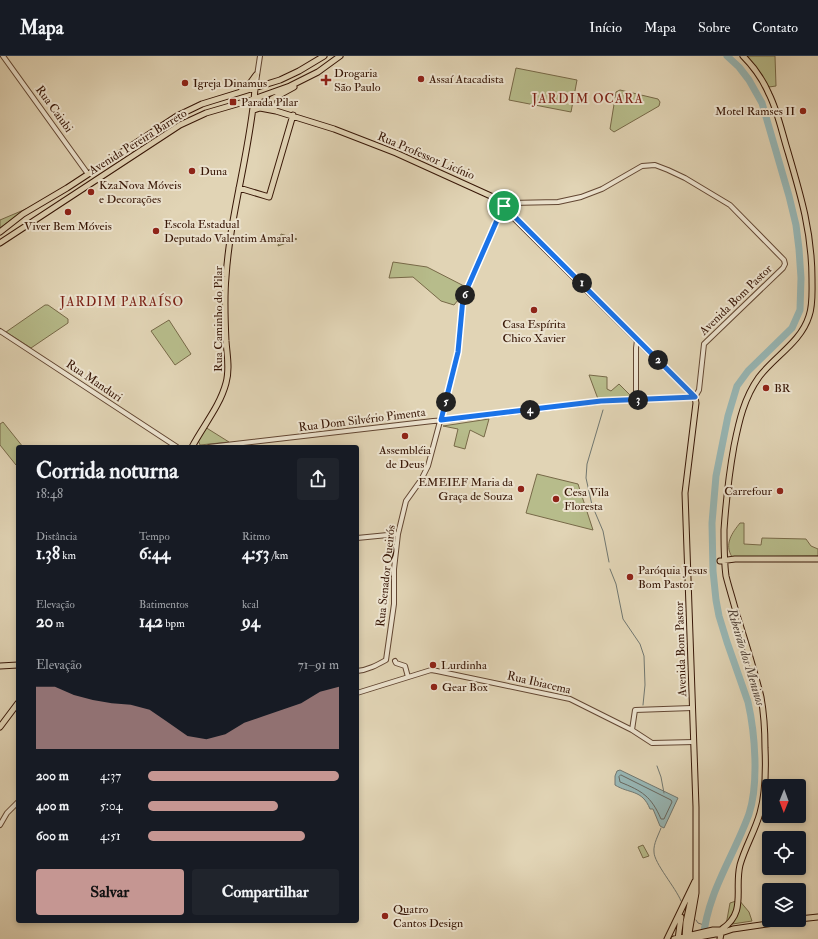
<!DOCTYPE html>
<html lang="pt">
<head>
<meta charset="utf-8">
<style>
	:root { --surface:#171b24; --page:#20242c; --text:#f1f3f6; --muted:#9ea1a6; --line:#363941; --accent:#c59692 }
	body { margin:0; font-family:"IM FELL Double Pica",serif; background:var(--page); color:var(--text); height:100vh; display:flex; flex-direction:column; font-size:15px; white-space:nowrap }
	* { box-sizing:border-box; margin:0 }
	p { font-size:13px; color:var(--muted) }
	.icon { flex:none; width:22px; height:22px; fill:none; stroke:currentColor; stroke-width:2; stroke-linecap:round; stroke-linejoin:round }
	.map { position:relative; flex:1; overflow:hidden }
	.details { position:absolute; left:16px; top:389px; width:343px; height:478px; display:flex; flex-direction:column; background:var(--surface); border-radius:4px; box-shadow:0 2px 6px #0003 }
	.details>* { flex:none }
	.needle { width:26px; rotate:181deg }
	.tools { position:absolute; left:762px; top:723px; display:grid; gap:8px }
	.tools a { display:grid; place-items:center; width:44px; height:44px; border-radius:4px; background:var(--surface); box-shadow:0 2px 6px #0003; font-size:20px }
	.pin { position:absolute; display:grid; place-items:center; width:34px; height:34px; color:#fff; margin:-17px; border:2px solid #fff; border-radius:50%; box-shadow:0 1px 4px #0007 }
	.km { position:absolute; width:20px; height:20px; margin:-10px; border-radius:50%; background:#222; color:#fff; font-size:11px; line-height:20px; text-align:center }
	.round { display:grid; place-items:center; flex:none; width:42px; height:42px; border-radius:4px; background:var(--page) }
	.summary { display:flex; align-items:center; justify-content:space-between; height:68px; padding:0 20px }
	h1 { font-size:22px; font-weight:800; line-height:30px }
	.metrics { display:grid; grid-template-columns:repeat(3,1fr); gap:6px; height:68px; padding:4px 20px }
	.metrics div { display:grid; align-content:center }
	.metrics b { font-size:17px; font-weight:800 }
	.metrics small { font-size:11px; font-weight:400 }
	.metrics p { font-size:11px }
	.chart { height:112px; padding:8px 20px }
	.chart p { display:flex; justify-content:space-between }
	.chart svg { width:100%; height:72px; margin-top:4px; fill:var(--accent); opacity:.7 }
	.primary-button { display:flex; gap:8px; margin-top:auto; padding:8px 20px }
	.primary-button a { flex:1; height:46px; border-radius:4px; background:var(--accent); color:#111; font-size:16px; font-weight:800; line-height:46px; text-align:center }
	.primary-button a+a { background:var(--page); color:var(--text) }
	ul { padding:0 20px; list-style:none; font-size:13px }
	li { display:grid; grid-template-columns:64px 48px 1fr; align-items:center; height:30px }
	li i { height:10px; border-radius:5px; background:var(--accent) }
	header { display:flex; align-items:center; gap:24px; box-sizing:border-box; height:56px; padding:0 20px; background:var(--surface); border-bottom:1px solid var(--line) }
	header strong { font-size:19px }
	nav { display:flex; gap:22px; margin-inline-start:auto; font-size:14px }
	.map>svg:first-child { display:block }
</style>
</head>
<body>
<header>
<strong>Mapa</strong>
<nav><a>Início</a><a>Mapa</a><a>Sobre</a><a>Contato</a></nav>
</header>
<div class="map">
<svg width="818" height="883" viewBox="0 0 818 883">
	<rect width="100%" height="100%" fill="#e1d4b5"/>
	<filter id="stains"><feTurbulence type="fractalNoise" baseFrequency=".005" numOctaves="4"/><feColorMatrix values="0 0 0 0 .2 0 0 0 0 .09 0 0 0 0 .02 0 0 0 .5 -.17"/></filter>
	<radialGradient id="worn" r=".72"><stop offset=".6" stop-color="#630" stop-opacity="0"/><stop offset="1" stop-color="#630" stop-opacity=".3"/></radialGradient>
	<!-- green -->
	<path fill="#b7bc8b" stroke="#776948" d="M746 0H775L776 30 769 31Z
		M516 12 577 24 571 56 509 44Z
		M620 34 658 43 660 46 659 50 614 76 610 73 616 36Z
		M26 153 0 172V164Z
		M281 178 297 183 278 190Z
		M393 206 427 211 464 230 458 244 454 249 441 245 413 221 389 222Z
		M45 249H48L68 263V267L31 292 6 276Z
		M169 264 191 298 175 309 151 275Z
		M589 319 607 321V333L611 335 619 328 633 342 598 343Z
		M489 363 484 381 470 374 465 393 454 390 458 373 443 370Z
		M3 366 23 391H18V404L16 409 0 389V368Z
		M205 371 229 386 200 389 198 384Z
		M537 418 578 428 593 474 526 457Z
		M740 467H744V488L761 489 762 482 806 483 811 490 818 493V500L732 501C724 488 732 477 740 467Z
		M643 789 649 800 643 802 638 791Z
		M739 844 749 856 752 865 726 869 730 847Z"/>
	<!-- water -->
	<path fill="#97b7b6" stroke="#717770" d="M620 714 678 742 664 772 660 770 653 753H650C642 733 629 738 615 729V720L617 715Z"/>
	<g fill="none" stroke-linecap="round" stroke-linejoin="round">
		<!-- shore -->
		<path stroke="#67665e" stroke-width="1" d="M621 719 671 744 672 746 664 763H661C651 740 642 735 620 726L619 721Z"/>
		<!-- stream -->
		<path stroke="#717770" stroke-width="1" d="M603 354 587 408 586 422 592 449 603 475 609 506
			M610 513 616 528 623 563 640 588 644 600 645 629 643 649
			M657 710 661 721 664 737
			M661 772C659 778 653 788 654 796 654 807 676 832 681 845
			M696 864 698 867 704 869"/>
		<!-- river -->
		<path stroke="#97b7b6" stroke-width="7" d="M703 883C708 835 733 802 749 758 759 727 755 677 748 646L727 586 719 560 716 544 713 515 712 467 716 420 728 360 737 330 748 315 792 272 800 254 801 222 799 193 796 169 789 140 762 47 749 24 739 11 727 0"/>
		<defs>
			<path id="minor" d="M3 0 88 118
				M255 33 260 0
				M0 275 177 391
				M636 344V292L637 284
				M209 391 433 365 447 364 605 345 695 341 699 334 704 288 783 212 785 208 784 204 730 149 685 122 668 114 655 109 642 110 602 133 581 141 558 146 510 147 505 149 501 155 463 242 458 296 443 355 439 369 428 410 421 424 406 445 398 478 394 513V548L386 604C377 609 368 614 357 615
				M357 482 398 478
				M395 605 396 607 405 610 408 621
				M357 637 431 614 437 615 570 643 632 674 652 687 694 686
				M632 674 635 654 692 652
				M0 769 7 757 18 746"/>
			<path id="major" d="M240 36 248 30 256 19
				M254 54 260 52 276 55 334 73 396 97 493 141 695 341 696 347 685 437 696 751V837L688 883
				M275 54 270 49 272 43 294 31
				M239 132 269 141 293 59
				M0 176 23 158 67 132 177 60 202 48 280 24 299 15 324 0
				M0 187 180 69 206 57 254 43 290 30 318 16 340 0
				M192 391C203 370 220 350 226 327 230 313 227 299 226 285 225 264 224 242 226 221 230 158 250 96 255 33
				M720 505 735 503H818
				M0 610 18 609
				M0 671 18 647
				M799 863 818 861
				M667 883 695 825
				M674 883 713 874H724
				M678 883 681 861
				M685 883 686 866 693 834
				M688 883 721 877 733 873 795 864
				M720 883 722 873C747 856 734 834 740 809 745 791 755 775 760 757 766 736 766 714 765 692 765 675 764 658 761 641 754 613 745 584 736 556 733 544 729 532 726 520 724 505 724 489 724 474 726 445 729 418 734 390 739 365 744 342 759 321 775 300 801 286 809 260 813 249 812 236 812 223 812 177 801 140 788 96 782 77 778 56 769 38 763 24 754 11 743 0"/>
		</defs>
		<!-- minor casing -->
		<use href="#minor" stroke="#624632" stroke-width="6"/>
		<!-- major casing -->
		<use href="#major" stroke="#371606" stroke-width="7"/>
		<!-- minor -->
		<use href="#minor" stroke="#ece3cf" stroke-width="4"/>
		<!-- major -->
		<use href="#major" stroke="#e1d4b5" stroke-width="5"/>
	</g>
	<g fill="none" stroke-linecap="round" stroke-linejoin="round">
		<defs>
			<path id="route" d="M504 150 695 341 601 345 441 364 458 296 463 242 501 155Z"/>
		</defs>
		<!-- route casing -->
		<use href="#route" stroke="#fff" stroke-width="8"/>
		<!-- route -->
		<use href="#route" stroke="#1a73e8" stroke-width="5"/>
	</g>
	<!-- markers -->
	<g fill="#8f2418" stroke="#ece3cf" stroke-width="1.5">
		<circle cx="421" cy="23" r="4"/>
		<path d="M324 18h4v4h4v4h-4v4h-4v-4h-4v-4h4z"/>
		<circle cx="185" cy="27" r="4"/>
		<rect x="229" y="42" width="8" height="8" rx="2"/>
		<circle cx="803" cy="55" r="4"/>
		<circle cx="192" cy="115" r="4"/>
		<circle cx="91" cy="136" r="4"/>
		<circle cx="68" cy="156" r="4"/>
		<circle cx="156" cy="175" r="4"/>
		<circle cx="534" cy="254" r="4"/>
		<circle cx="766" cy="332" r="4"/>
		<circle cx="405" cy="380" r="4"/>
		<circle cx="521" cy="433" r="4"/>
		<circle cx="780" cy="435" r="4"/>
		<circle cx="556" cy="443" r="4"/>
		<circle cx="630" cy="521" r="4"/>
		<circle cx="433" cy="609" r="4"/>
		<circle cx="434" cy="631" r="4"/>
		<circle cx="385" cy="860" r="4"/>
	</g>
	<g text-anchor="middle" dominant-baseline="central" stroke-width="4" stroke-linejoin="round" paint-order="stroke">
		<!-- poi labels -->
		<g font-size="12" fill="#371606" stroke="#ece3cf" text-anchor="start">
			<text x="334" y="17">Drogaria<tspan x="334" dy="14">São Paulo</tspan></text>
			<text x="429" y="23">Assaí Atacadista</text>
			<text x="193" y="27">Igreja Dinamus</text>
			<text x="241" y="46">Parada Pilar</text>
			<text x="795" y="55" text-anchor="end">Motel Ramses II</text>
			<text x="200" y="115">Duna</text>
			<text x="99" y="129">KzaNova Móveis<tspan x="99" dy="14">e Decorações</tspan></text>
			<text x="164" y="168">Escola Estadual<tspan x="164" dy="14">Deputado Valentim Amaral</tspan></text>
			<text x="68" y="170" text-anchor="middle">Viver Bem Móveis</text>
			<text x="534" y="268" text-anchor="middle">Casa Espírita<tspan x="534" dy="14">Chico Xavier</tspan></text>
			<text x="774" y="332">BR</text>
			<text x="405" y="394" text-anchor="middle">Assembléia<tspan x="405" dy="14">de Deus</tspan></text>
			<text x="513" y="426" text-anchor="end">EMEIEF Maria da<tspan x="513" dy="14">Graça de Souza</tspan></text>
			<text x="772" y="435" text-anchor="end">Carrefour</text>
			<text x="564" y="436">Cesa Vila<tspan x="564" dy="14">Floresta</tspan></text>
			<text x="638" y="514">Paróquia Jesus<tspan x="638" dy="14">Bom Pastor</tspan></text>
			<text x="441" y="609">Lurdinha</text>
			<text x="442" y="631">Gear Box</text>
			<text x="393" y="853">Quatro<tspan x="393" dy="14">Cantos Design</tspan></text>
		</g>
		<!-- street labels -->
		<g font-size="12" fill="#371606" stroke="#ece3cf">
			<text transform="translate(54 53) rotate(54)">Rua Caiubi</text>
			<text transform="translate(138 86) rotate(-32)">Avenida Pereira Barreto</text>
			<text transform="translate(426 100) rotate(23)">Rua Professor Licínio</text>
			<text transform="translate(736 244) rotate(-44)">Avenida Bom Pastor</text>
			<text transform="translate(218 263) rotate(-90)">Rua Caminho do Pilar</text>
			<text transform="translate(94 325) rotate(34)">Rua Manduri</text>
			<text transform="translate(362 364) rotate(-7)">Rua Dom Silvério Pimenta</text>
			<text transform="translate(386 520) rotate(-84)">Rua Senador Queirós</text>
			<text transform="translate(681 593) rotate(-92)">Avenida Bom Pastor</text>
			<text transform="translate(539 627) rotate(13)">Rua Ibiacema</text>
		</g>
		<!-- neighbourhood labels -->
		<g font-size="13" letter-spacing="1" fill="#7a1f14" stroke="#ece3cf">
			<text x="588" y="43">JARDIM OCARA</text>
			<text x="122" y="246">JARDIM PARAÍSO</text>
		</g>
		<!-- water labels -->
		<g font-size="13" font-style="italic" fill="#54463b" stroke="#ece3cf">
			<text transform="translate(746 601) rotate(73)">Ribeirão dos Meninos</text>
		</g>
	</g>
	<rect width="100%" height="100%" filter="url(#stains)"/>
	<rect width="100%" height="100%" fill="url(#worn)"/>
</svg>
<div class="tools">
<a><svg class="needle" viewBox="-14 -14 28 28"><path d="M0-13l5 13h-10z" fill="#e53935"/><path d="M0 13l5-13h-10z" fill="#9ea1a6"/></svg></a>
<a><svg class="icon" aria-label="locate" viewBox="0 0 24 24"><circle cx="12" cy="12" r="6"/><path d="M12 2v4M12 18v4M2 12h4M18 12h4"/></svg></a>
<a><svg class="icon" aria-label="layers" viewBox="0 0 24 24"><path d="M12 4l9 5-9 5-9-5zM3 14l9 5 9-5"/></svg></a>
</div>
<div class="pin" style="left:504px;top:150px;background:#1e9e55"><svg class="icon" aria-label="arrive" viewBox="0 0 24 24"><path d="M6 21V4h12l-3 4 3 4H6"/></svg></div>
<b class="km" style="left:582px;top:227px">1</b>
<b class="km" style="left:658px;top:304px">2</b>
<b class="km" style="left:638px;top:344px">3</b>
<b class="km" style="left:530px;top:354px">4</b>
<b class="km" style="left:446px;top:346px">5</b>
<b class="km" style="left:465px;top:239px">6</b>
<section class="details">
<div class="summary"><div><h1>Corrida noturna</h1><p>18:48</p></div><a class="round"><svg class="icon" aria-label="share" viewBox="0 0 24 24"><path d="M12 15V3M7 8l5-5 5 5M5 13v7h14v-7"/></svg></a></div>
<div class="metrics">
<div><p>Distância</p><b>1.38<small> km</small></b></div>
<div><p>Tempo</p><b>6:44</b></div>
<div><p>Ritmo</p><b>4:53<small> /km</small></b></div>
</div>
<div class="metrics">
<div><p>Elevação</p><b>20<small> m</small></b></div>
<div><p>Batimentos</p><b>142<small> bpm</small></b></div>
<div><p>kcal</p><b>94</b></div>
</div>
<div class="chart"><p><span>Elevação</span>71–91 m</p>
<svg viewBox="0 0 160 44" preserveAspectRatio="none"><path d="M0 44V6L10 6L20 11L30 14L40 16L50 17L60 20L70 28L80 36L90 38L100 35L110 28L120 24L130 20L140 16L150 9L160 6V44z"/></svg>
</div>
<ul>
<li><b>200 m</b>4:37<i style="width:100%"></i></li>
<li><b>400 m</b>5:04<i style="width:68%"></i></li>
<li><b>600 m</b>4:51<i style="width:82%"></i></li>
</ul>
<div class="primary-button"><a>Salvar</a><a>Compartilhar</a></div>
</section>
</div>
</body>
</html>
